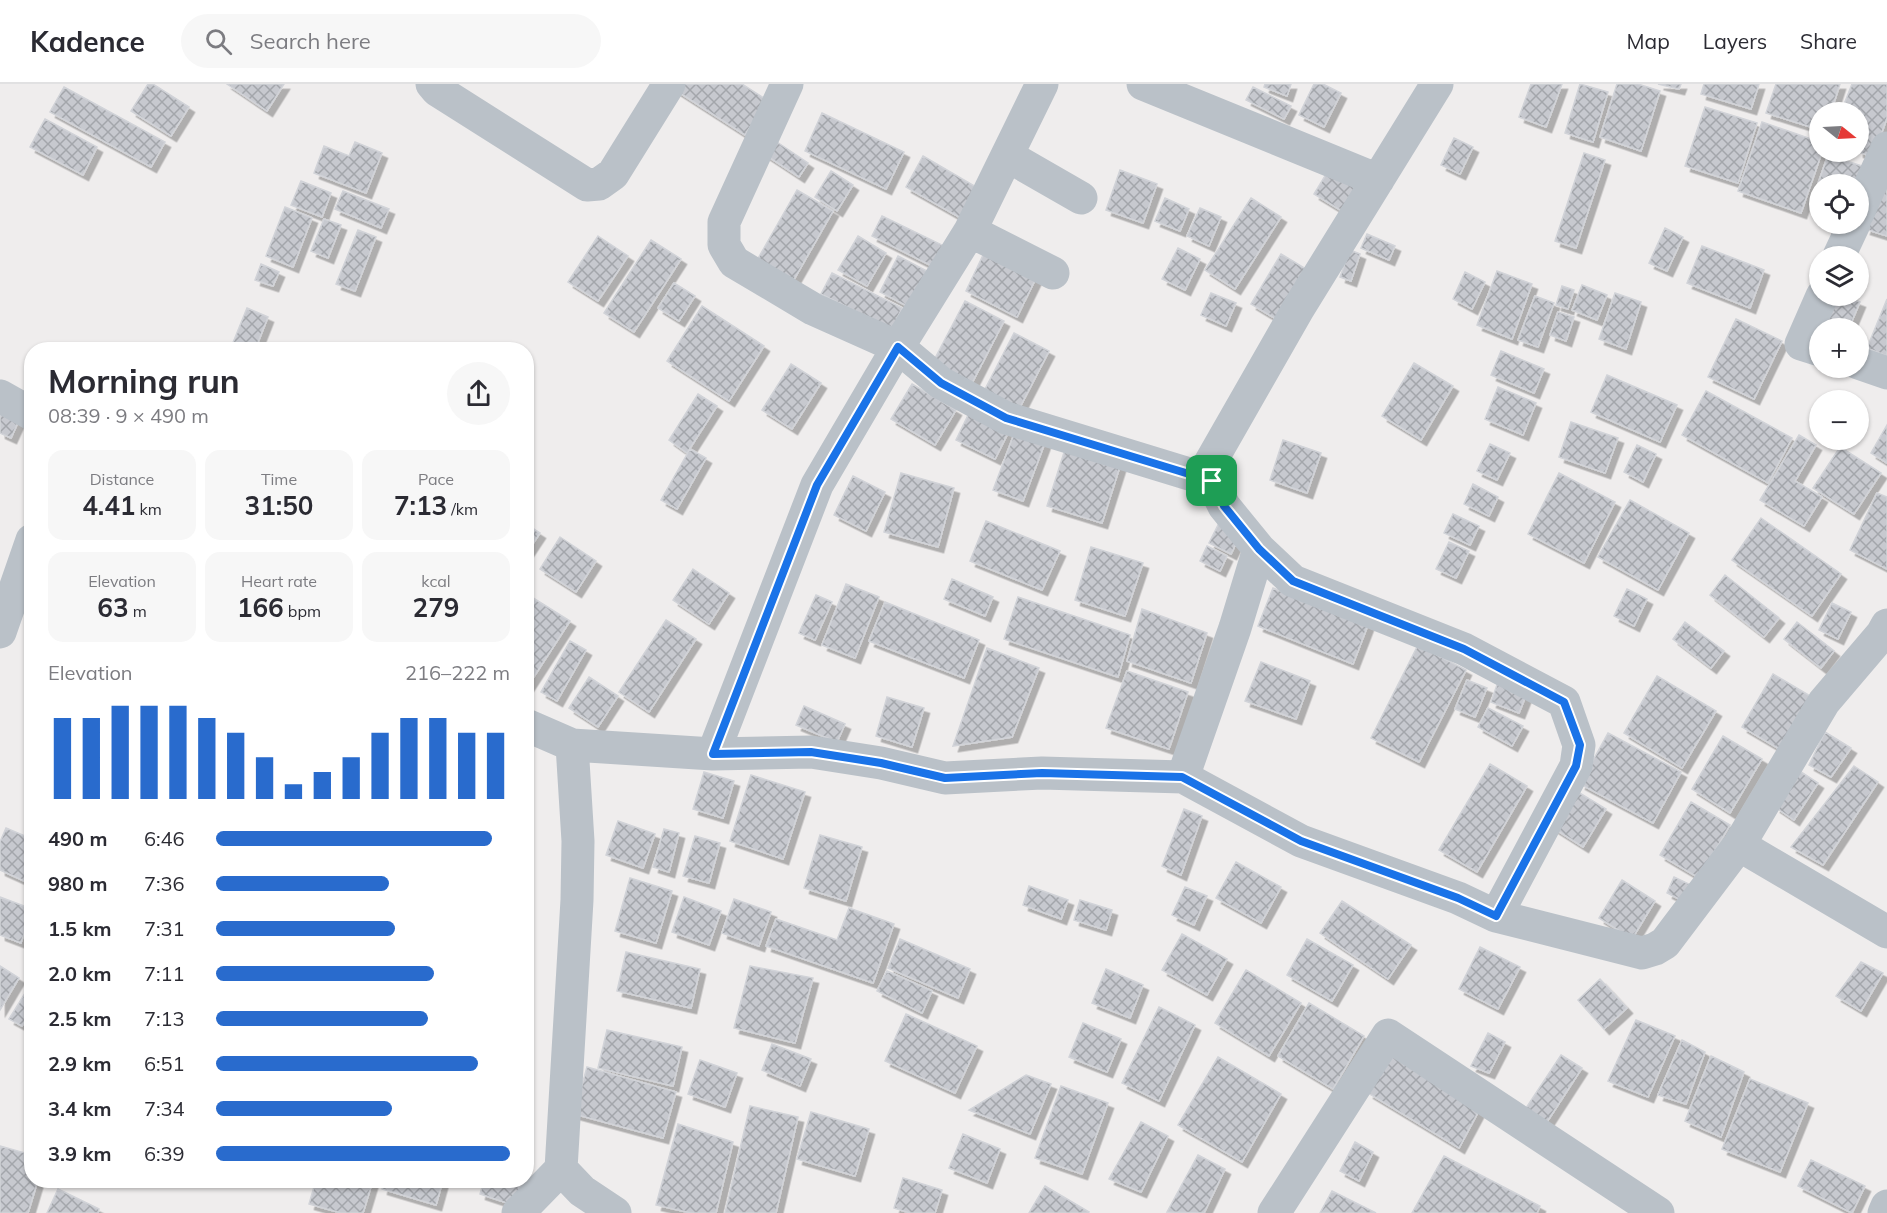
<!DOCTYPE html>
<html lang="en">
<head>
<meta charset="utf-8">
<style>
	:root { --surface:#fff; --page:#f7f7f7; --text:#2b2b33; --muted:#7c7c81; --line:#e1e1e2; --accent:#296bcd }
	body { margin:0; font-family:Mulish,sans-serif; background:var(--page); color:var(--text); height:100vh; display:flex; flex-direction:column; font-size:22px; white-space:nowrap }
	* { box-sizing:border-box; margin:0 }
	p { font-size:20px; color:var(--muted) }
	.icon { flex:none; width:33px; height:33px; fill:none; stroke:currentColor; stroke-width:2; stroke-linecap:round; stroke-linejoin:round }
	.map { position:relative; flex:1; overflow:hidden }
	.details { position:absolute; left:24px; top:258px; width:510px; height:846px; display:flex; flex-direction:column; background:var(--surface); border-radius:24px; box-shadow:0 2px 4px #0004 }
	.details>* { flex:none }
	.needle { width:39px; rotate:108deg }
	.fabs { position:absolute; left:1809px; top:18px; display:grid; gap:12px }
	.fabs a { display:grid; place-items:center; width:60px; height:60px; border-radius:50%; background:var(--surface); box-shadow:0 2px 4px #0004; font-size:30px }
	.pin { position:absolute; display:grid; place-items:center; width:51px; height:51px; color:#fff; margin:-26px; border-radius:12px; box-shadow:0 3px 9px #0006 }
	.round { display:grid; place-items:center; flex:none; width:63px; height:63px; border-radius:32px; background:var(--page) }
	.overview { display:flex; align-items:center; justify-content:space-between; height:102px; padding:0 24px }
	h1 { font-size:33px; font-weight:700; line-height:45px }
	.stats { display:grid; grid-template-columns:repeat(3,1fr); gap:9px; height:102px; padding:6px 24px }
	.stats div { display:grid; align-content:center; border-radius:15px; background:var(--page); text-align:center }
	.stats b { font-size:26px; font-weight:700 }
	.stats small { font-size:16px; font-weight:400 }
	.stats p { font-size:16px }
	.chart { height:168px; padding:12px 24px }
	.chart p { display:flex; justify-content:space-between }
	.chart svg { width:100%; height:108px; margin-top:6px; stroke:var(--accent); stroke-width:6 }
	ul { padding:0 24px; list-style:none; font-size:20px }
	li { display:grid; grid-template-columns:96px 72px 1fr; align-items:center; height:45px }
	li i { height:15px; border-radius:8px; background:var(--accent) }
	header { display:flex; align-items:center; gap:36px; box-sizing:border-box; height:84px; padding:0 30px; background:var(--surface); border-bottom:2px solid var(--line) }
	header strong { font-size:28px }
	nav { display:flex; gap:33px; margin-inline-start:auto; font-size:21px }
	.search { width:420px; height:54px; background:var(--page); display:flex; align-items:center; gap:15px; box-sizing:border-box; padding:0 21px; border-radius:33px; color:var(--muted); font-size:22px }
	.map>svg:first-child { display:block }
</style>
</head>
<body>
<header>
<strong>Kadence</strong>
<div class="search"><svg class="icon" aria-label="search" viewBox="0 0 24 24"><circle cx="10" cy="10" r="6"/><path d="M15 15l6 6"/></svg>Search here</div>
<nav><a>Map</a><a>Layers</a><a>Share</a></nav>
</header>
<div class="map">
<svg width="1887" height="1129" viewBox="0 0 1887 1129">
	<defs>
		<pattern id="building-cross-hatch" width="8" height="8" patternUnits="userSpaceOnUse" patternTransform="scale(1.5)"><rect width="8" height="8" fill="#c7c9cf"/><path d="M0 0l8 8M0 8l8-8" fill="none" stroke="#a3a6ab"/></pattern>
		<filter id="shadow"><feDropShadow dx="5.5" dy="5.5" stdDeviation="0" flood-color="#0004"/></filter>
	</defs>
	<rect width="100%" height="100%" fill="#efeded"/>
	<!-- building -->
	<path fill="url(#building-cross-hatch)" stroke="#d1d3d8" stroke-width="1.5" filter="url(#shadow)" d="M148 0H153L189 23 171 52 131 27Z
		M227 0H284L267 27Z
		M671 0H742L767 16 745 51 669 2Z
		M1265 0H1291L1287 12 1264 3Z
		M1314 0H1323L1341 9 1324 43 1299 31Z
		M1531 0H1562L1546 43 1519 33Z
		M1580 0 1608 8 1593 58 1565 49Z
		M1617 0H1638L1660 7 1641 67 1600 53Z
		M1658 0H1681L1679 5Z
		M1704 0H1759L1751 25 1701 10Z
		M1776 0H1840L1831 28H1820V46L1766 29Z
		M1852 0H1887V34L1873 73 1858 68V28H1841Z
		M64 3 165 58 151 83 50 28Z
		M1253 3 1291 22 1284 35 1246 16Z
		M1705 23 1757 39 1738 99 1685 82Z
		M822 29 904 68 886 105 805 67Z
		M45 35 97 63 83 91 30 63Z
		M1762 38 1820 58V68H1822L1801 129 1738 107Z
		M771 54 808 79 799 93 761 68Z
		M1454 54 1473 63 1460 90 1441 81Z
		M355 58 382 69 366 109 314 89 324 62 349 72Z
		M1584 69 1605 76 1576 164 1555 157Z
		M1828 71 1868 84 1858 100H1820V123L1811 120Z
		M923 72 983 107 966 137 906 103Z
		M1120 86 1157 100 1143 139 1106 126Z
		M831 87 853 101 837 127 815 113Z
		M1328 87 1364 108 1350 132 1314 110Z
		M1887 93V152L1865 145Z
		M301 97 331 109 322 133 291 121Z
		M797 106 833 127 792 199 756 178Z
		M343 107 389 125 381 144 335 125Z
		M1165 114 1189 125 1180 147 1155 137Z
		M1251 114 1281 133 1235 205 1205 186Z
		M285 123 312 134 293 183 266 172Z
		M1200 124 1221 133 1209 162 1187 152Z
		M882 132 944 162 934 183 872 152Z
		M324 135 341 141 328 174 311 167Z
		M1665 144 1683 153 1667 187 1649 179Z
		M358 146 376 153 355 207 336 200Z
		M1367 150 1395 162 1389 176 1361 164Z
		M598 152 628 172 598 217 568 198Z
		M858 152 886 169 867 202 838 186Z
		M651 156 681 175 634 248 604 229Z
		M1702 162 1764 186 1750 224 1687 199Z
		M1178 164 1200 175 1185 206 1162 195Z
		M1350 166 1360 170 1351 197 1340 193Z
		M985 167 1037 192 1017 233 966 207Z
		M1281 170 1311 188 1281 238 1251 220Z
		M898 172 927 187 909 223 880 208Z
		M261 180 279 188 273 202 255 196Z
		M1497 187 1532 200 1512 255 1477 241Z
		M1465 188 1485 198 1472 225 1453 215Z
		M832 189 902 224 892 245 821 210Z
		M674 199 695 212 679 237 658 224Z
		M1582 201 1607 211 1597 236 1572 226Z
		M1562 202 1574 206 1568 225 1556 221Z
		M1211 209 1236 219 1226 242 1201 231Z
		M1615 209 1641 218 1626 265 1599 255Z
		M1535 212 1554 219 1538 263 1518 256Z
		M1826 212H1844L1860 218 1849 244H1820Z
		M1887 215V272L1867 264Z
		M965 217 1004 237 970 303 931 282Z
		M702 222 764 262 729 317 667 277Z
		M247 224 268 233 255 266H244L232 261Z
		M1558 228 1574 233 1566 257 1550 251Z
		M1736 235 1782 257 1754 315 1708 293Z
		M1014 249 1049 267 1017 329 982 311Z
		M1501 267 1544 285 1534 309 1491 291Z
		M1414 279 1453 302 1421 356 1382 332Z
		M791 280 821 299 792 345 762 326Z
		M1607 291 1677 321 1660 358 1591 328Z
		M912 300 956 326 935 361 891 335Z
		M1498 303 1536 319 1523 351 1485 335Z
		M1706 307 1792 354 1768 399 1682 351Z
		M698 310 717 322 687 369 669 356Z
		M971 325 1010 345 995 375 956 356Z
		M0 327 19 336 11 354 0 349Z
		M1571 338 1618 354 1605 389 1559 373Z
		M1887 341V379L1871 369Z
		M1016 345 1046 356 1023 417 993 406Z
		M1799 351 1816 361 1795 397 1822 413 1804 442 1760 416Z
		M1283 356 1321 369 1307 409 1270 396Z
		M1067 359 1122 376 1102 439 1047 422Z
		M1490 360 1510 369 1497 396 1477 387Z
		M1637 361 1656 370 1643 398 1624 388Z
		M1840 363 1881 389 1854 430 1813 404Z
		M690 365 706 374 677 425 661 416Z
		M901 389 954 404 938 463 884 448Z
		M1559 389 1615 418 1584 479 1528 450Z
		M853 392 885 408 866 447 834 431Z
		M1473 400 1498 413 1489 432 1464 420Z
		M1877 409 1887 413V485L1850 466Z
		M1630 416 1689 449 1658 506 1598 473Z
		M1453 430 1479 442 1470 461 1444 449Z
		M1761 434 1841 490 1812 532 1732 476Z
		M986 437 1060 467 1042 506 970 477Z
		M1220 437 1242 447 1231 470 1209 459Z
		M526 440 540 449 526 470Z
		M560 453 596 477 576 508 540 485Z
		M1449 458 1469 467 1456 494 1436 485Z
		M1207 462 1227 472 1220 487 1200 477Z
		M1091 463 1143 479 1125 532 1075 516Z
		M693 485 729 509 709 540 673 516Z
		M1725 491 1779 534 1764 553 1710 511Z
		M952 495 993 513 985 532 944 515Z
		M846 500 879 513 855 574 822 561Z
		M1273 504 1368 541 1353 580 1258 542Z
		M1627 505 1647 515 1634 542 1614 532Z
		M816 511 832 518 815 556 799 549Z
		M530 512 570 537 526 605V517Z
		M1018 513 1130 551 1118 593 1004 555Z
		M885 518 979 556 964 594 869 557Z
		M1832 519 1851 528 1838 555 1819 546Z
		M1142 525 1207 549 1191 599 1127 577Z
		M666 536 696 555 649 628 619 608Z
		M1685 538 1724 567 1711 584 1673 555Z
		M1797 538 1834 567 1821 584 1784 555Z
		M570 557 586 566 557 617 541 608Z
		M1418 561 1466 586 1419 678 1371 654Z
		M987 564 1039 584 1012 653 953 662Z
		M1261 578 1310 597 1296 635 1245 617Z
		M1127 587 1188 608 1169 665 1106 644Z
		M1773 590 1812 613 1781 666 1742 643Z
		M1657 592 1716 627 1682 684 1624 649Z
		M589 593 618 612 598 643 569 624Z
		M1467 596 1487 604 1475 633 1455 625Z
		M1498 598 1527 609 1519 629 1491 618Z
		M887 613 924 624 912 663 876 652Z
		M804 622 845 640 837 658 796 641Z
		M1488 624 1523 642 1512 662 1478 643Z
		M1825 648 1851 664 1831 693 1809 681Z
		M1608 649 1681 688 1653 739 1580 700Z
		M1723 652 1762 675 1730 729 1692 705Z
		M1490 680 1527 702 1477 788 1439 766Z
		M1854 682 1878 698 1823 781 1791 763Z
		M1798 686 1818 699 1794 736 1775 723Z
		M704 688 734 697 723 734 693 725Z
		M751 691 805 708 783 775 730 757Z
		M1573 705 1606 725 1583 763 1550 742Z
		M1691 718 1730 741 1699 794 1660 771Z
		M1184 725 1202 732 1181 791 1162 782Z
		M618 737 655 750 643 784 606 771Z
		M6 744 32 755 31 800 0 786V758Z
		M664 745 679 749 669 788 653 783Z
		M820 751 862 763 846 817 804 804Z
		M695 752 720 759 709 799 683 792Z
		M1236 778 1281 803 1261 839 1216 814Z
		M1674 793 1693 802 1685 818 1667 809Z
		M630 794 672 807 656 859 615 847Z
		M1622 796 1655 817 1632 855 1599 834Z
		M1029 802 1068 816 1061 835 1023 821Z
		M1185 803 1207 812 1194 841 1172 831Z
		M0 813 32 825 21 859 0 851Z
		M684 813 721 827 709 861 672 848Z
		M734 815 771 828 759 862 722 849Z
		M1080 816 1112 826 1106 846 1074 836Z
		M1342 817 1411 861 1388 895 1320 849Z
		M849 824 894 840 873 899 766 862 776 835 837 856Z
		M1182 850 1227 875 1207 911 1162 886Z
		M900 855 970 885 958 914 888 884Z
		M1307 855 1353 881 1332 917 1287 891Z
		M1480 863 1520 883 1498 925 1459 905Z
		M626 868 700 885 691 924 617 907Z
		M1861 878 1883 889 1861 927 1836 912Z
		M0 882 19 894 0 926Z
		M750 882 813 894 795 959 734 944Z
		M1106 885 1143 901 1130 934 1092 919Z
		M1246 886 1301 919 1269 972 1215 939Z
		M887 887 932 907 922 929 877 907Z
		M1600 895 1627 924 1604 945 1578 916Z
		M30 901 32 926 22 942 9 935Z
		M1309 919 1364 952 1333 1005 1278 972Z
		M1159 923 1195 941 1159 1017 1122 999Z
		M906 930 977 962 955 1009 885 977Z
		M1636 936 1675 952 1648 1013 1608 997Z
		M1083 939 1121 955 1107 988 1069 973Z
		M607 946 682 963 673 1002 598 984Z
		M1488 949 1505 958 1489 989 1471 982Z
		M1682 956 1705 968 1686 1020 1658 1011Z
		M772 960 811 975 800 1002 762 986Z
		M1391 966 1483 1019 1459 1064 1368 1009Z
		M1561 971 1582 984 1547 1038 1526 1024Z
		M1711 972 1744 988 1721 1053 1685 1037Z
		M1218 973 1281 1010 1242 1078 1178 1041Z
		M700 976 737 989 725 1023 688 1010Z
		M587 983 676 1008 663 1054 574 1030Z
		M1026 991 1051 1000 1030 1050 969 1026Z
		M1750 995 1808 1019 1780 1088 1722 1065Z
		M1061 1002 1108 1019 1082 1090 1035 1074Z
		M750 1022 798 1033 776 1129H725Z
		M811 1028 869 1045 855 1092 797 1075Z
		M1141 1038 1168 1052 1141 1108 1109 1095Z
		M678 1040 733 1058 716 1129H691L656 1121Z
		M963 1050 1000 1065 987 1099 949 1084Z
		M1355 1058 1373 1068 1359 1097 1340 1087Z
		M0 1062 32 1071V1096H38L28 1129H0Z
		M1198 1071 1225 1085 1204 1129 1167 1128Z
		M1444 1072 1540 1122 1537 1129H1412Z
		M1811 1076 1865 1102 1852 1129 1798 1102Z
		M526 1091 539 1096 510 1120 480 1110 484 1096H526Z
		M903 1094 942 1106 935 1129H910L894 1124Z
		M316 1096H373L363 1129H341L309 1120Z
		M384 1096H443L436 1121 382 1105Z
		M1045 1102 1089 1128 1088 1129H1029Z
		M58 1105 99 1125 98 1129H47Z
		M1332 1107 1376 1129H1320Z"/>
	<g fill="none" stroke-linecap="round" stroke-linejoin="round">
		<!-- street -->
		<path stroke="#bac1c8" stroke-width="33" d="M432 0 437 6 587 101 599 100 613 90 669 0
			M1042 0 970 147 898 263 941 299 1006 334 1212 397
			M1143 0 1378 96
			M1008 72 1081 114
			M1858 129 1887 64
			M970 147 1053 189
			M1839 172 1854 140
			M1820 266 1801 260 1822 212
			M1858 279 1887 289
			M0 312 32 330
			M1259 465 1293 497 1464 565 1564 618 1579 661 1576 682 1496 832
			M0 548 32 456
			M526 641 572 661 713 670 817 401 898 263 813 225 734 178 724 161V138L787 0
			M713 670 811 668 881 679 945 694 1042 689 1183 693 1301 757 1458 814 1496 832 1642 869 1655 865 1665 859 1739 761 1824 618 1882 550 1887 541
			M1183 693 1235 544 1259 465 1224 422 1206 386 1298 225 1437 0
			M1739 761 1887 848
			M561 1085 582 1107 615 1129
			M518 1129 561 1085 577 816 578 757 572 661
			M1274 1129 1388 951 1658 1129
			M1884 1129 1887 1122"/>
	</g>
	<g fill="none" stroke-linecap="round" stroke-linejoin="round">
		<defs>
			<path id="route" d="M898 263 941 299 1006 334 1212 397 1224 422 1259 465 1293 497 1464 565 1564 618 1580 661 1576 682 1496 832 1458 814 1301 757 1182 693 1042 689 945 694 881 679 811 668 713 670 817 401Z"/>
		</defs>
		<!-- route casing -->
		<use href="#route" stroke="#fff" stroke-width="12"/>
		<!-- route -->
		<use href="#route" stroke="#1a73e8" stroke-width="8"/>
	</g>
</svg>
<div class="fabs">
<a><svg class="needle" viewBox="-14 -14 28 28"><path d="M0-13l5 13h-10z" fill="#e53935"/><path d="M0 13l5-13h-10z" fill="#7c7c81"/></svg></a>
<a><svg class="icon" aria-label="locate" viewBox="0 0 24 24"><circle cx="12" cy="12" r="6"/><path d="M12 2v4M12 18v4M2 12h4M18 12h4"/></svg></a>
<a><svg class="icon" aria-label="layers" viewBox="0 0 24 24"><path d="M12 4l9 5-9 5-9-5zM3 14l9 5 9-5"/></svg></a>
<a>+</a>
<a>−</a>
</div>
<div class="pin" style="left:1212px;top:397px;background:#1e9e55"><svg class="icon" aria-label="arrive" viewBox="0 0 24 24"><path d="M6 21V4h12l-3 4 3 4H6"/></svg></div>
<section class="details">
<div class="overview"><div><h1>Morning run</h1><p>08:39 · 9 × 490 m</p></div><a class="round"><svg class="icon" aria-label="share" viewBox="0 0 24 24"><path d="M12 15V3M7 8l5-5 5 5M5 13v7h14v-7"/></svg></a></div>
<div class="stats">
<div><p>Distance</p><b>4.41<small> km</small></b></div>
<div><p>Time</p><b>31:50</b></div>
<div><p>Pace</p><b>7:13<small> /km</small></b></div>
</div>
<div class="stats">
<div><p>Elevation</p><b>63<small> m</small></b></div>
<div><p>Heart rate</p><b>166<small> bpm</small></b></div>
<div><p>kcal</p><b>279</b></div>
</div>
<div class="chart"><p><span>Elevation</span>216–222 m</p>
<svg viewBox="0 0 160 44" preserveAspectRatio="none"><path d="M5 44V11M15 44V11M25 44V6M35 44V6M45 44V6M55 44V11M65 44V17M75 44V27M85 44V38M95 44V33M105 44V27M115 44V17M125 44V11M135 44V11M145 44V17M155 44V17"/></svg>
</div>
<ul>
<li><b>490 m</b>6:46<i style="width:94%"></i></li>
<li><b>980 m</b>7:36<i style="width:59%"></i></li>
<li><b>1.5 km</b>7:31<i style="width:61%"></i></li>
<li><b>2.0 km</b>7:11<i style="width:74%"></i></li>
<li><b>2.5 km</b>7:13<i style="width:72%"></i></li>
<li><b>2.9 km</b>6:51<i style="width:89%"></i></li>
<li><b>3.4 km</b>7:34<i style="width:60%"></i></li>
<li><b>3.9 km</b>6:39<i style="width:100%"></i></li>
</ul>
</section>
</div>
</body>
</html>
